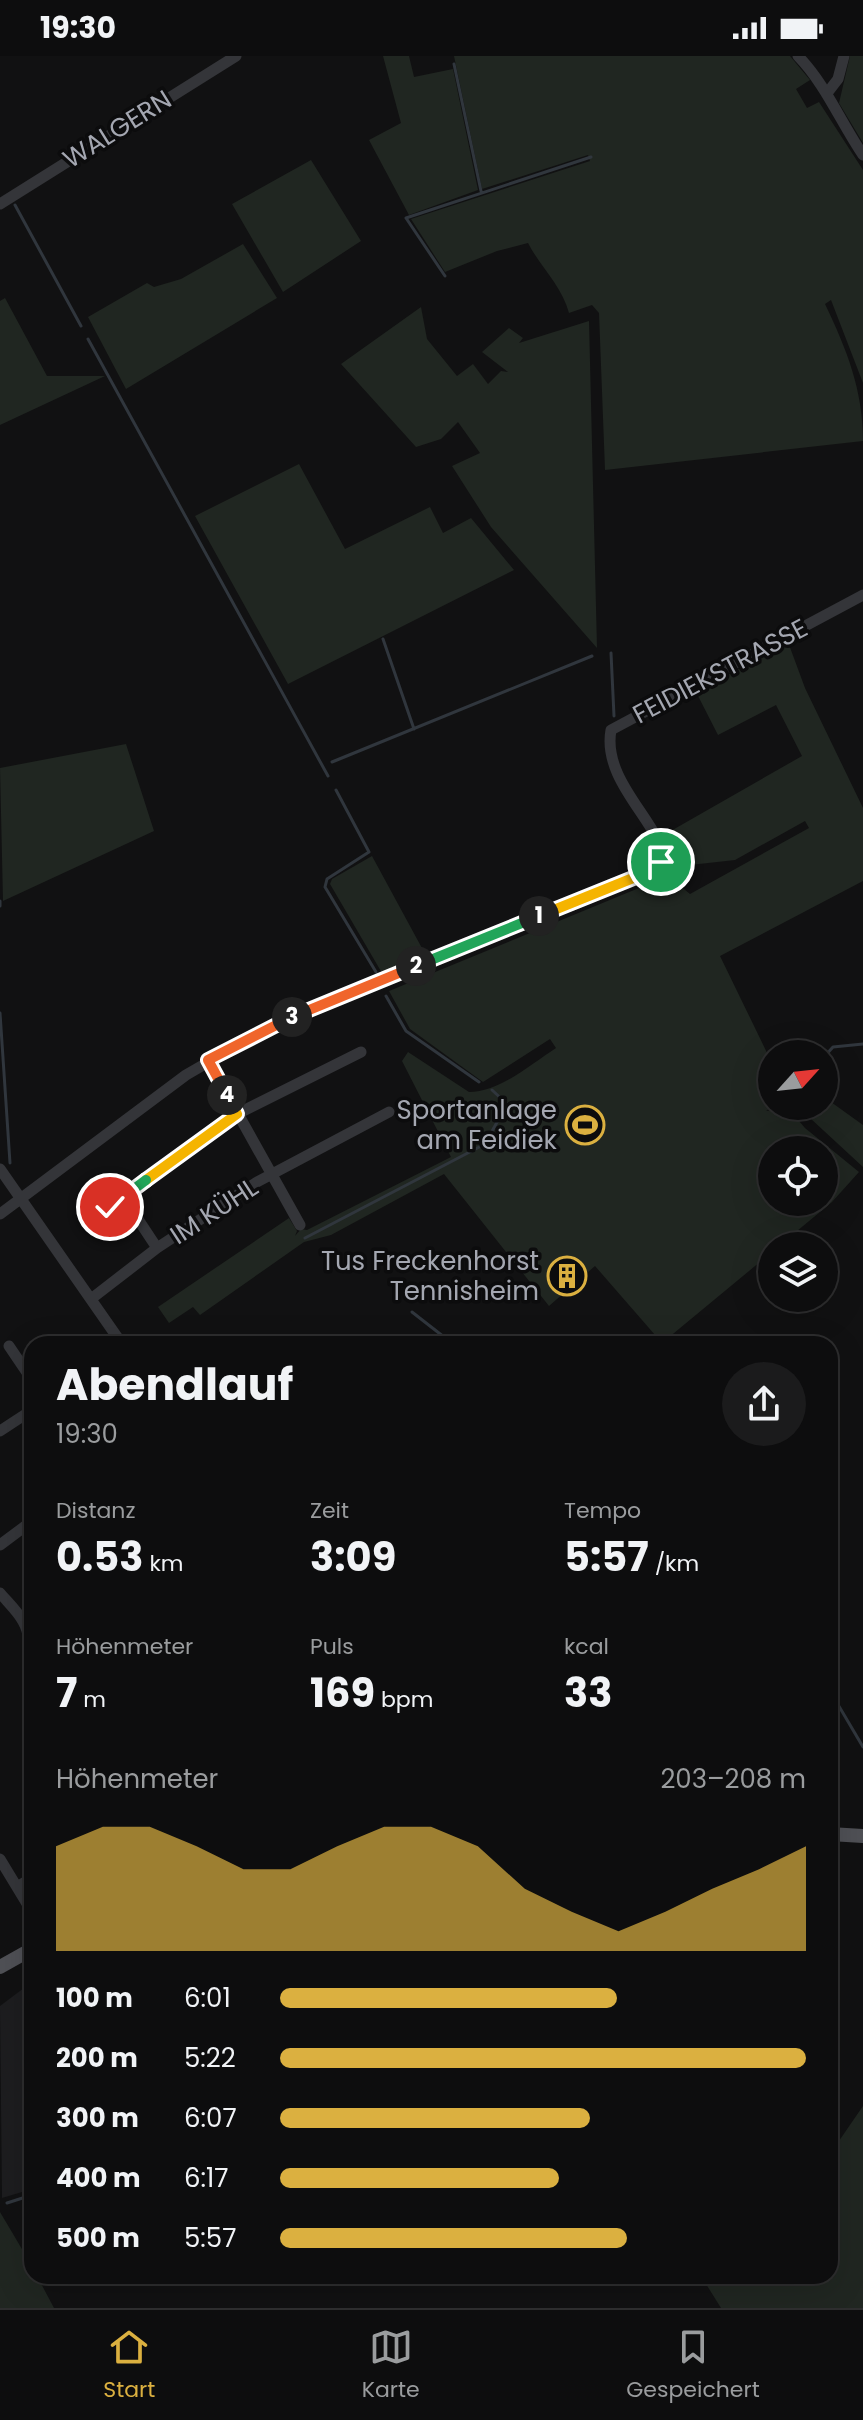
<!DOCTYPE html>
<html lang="de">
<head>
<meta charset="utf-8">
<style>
	:root { --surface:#0d0d0e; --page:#1b1b1c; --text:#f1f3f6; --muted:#9a9c9e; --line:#2d2d2e; --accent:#dbb040 }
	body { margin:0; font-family:Poppins,sans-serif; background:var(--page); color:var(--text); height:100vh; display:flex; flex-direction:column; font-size:30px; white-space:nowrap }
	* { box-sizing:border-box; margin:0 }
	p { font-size:26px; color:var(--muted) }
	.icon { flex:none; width:44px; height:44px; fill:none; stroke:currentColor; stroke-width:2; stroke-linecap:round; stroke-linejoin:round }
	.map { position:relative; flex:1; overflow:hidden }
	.details { position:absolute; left:24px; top:1280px; width:814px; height:948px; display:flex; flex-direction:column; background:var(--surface); border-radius:24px; box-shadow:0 8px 32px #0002,0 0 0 2px var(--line) }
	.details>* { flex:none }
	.needle { width:52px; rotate:63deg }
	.tools { position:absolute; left:758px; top:984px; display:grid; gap:16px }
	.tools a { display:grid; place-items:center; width:80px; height:80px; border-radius:50%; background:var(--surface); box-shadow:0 8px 32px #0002,0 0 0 2px var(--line); font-size:40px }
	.pin { position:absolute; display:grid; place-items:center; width:68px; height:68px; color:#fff; margin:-34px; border:4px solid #fff; border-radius:50%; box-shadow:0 2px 8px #0007 }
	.km { position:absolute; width:40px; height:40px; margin:-20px; border-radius:50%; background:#222; color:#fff; font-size:22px; line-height:40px; text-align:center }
	.round { display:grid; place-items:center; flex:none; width:84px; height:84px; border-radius:42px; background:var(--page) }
	.headline { display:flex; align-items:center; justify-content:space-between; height:136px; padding:0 32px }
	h1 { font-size:44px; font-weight:700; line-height:60px }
	.stats { display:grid; grid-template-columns:repeat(3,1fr); gap:12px; height:136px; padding:8px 32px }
	.stats div { display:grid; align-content:center }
	.stats b { font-size:40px; font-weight:700 }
	.stats small { font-size:22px; font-weight:400 }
	.stats p { font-size:22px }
	.chart { height:224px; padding:16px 32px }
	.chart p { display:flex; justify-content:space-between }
	.chart svg { width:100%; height:144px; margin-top:8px; fill:var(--accent); opacity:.7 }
	ul { padding:0 32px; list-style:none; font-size:26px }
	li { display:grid; grid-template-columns:128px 96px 1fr; align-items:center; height:60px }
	li i { height:20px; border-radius:10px; background:var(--accent) }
	.status { display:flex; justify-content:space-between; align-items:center; height:56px; padding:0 40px; background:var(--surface); direction:ltr }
	.status svg { height:22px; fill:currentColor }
	.tab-bar { display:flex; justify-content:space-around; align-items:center; height:112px; border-top:2px solid var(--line); background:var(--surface); font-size:22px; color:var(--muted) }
	.tab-bar a { display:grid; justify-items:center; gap:4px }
	.tab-bar .selected { color:var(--accent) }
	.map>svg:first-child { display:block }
</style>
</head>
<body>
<div class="status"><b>19:30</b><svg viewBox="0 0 49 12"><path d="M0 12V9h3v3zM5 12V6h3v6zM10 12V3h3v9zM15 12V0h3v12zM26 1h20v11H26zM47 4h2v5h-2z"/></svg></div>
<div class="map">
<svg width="863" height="2252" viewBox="0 0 863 2252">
	<rect width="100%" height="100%" fill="#111112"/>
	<!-- built -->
	<path fill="#1d1d1f" d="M32 1926V2133L2 2142 0 1950Z"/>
	<!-- green -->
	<path fill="#202621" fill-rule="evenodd" d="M383 0H409L414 21 453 13 478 134 409 159 369 84 401 67Z
		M454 0H790L810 24 796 33 807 52 819 46 863 114V327L831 244 825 248C847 294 863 334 863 385L605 414 599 257 592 249 569 257C562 230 541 212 528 187L497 195 445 216 411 163 590 105 588 99 482 133Z
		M850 0H863V87L839 47Z
		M311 104 361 185 283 236 232 148Z
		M243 188 277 242 126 333 88 261 147 227 154 231 181 223Z
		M5 242 47 320H105L0 369V245Z
		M421 251 427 283 457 320 473 308 488 328 501 315 508 316 482 296 509 272 523 282 519 287 589 265 597 592 491 471 452 410 480 397 458 366 441 383 416 391 341 308Z
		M299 408 345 493 430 451 443 477 471 462 514 514 288 628 195 460Z
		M788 586 805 632 863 752V825L720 900 772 1007 773 1050 766 1055 788 1052 805 1072 859 1116 832 1146 779 1190H772V1196L662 1287 595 1210 549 1250 444 1118 331 1179 304 1186 200 1259 193 1251 169 1267 158 1251 289 1162 297 1175 295 1180 301 1173 307 1174 451 1101 402 1005 408 996 469 1036C500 1036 531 1008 556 992L550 983 483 1026 410 973 389 935 668 820 690 838 809 772 805 765 735 804 681 810 662 780 802 700 776 649 718 679 696 636ZM772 1094H824V1146H772Z
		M126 688 154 775 3 845 0 712Z
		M372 800 423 894 421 901 382 917 330 828 332 823Z
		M824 1041 863 1069V1111L797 1050H824Z
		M863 2050V2252H721L701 2220H830V2098Z
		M0 2156 32 2210V2220H37L54 2252H0Z"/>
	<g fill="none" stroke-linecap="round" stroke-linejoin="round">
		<!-- stream -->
		<path stroke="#30363d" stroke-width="3" d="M454 8 481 135
			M15 149 81 270
			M445 220 406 162 591 101
			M88 283 328 720
			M383 583 414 673
			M611 597 614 660
			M332 706 592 600
			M336 734 369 796 327 823 325 831 376 916
			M0 845V850
			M386 940 406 975 479 1026
			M0 957 10 1107
			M824 1001 833 991 863 988
			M305 1182 485 1088 507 1048 492 1034
			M412 1256 453 1288
			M830 1635 863 1691
			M7 2147 32 2139"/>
		<!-- minor -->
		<path stroke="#343539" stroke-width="11" d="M798 0C826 29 840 65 863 99
			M828 36 838 23 844 0
			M0 148 236 0
			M208 1004 300 1169
			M0 1113 122 1288
			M124 1142 157 1192
			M110 1151 237 1058 361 996
			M0 1158 186 1019 269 971 653 813 661 806C669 773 601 729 611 674L863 539
			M91 1243 157 1192 257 1126 389 1056
			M9 1290 32 1324
			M0 1375 32 1354
			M0 1489 32 1465
			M0 1537C11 1550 25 1562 28 1579 32 1596 26 1613 32 1629
			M0 1803 32 1856
			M17 1831 32 1822"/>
		<!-- major -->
		<path stroke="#4f5055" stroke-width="14" d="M830 1778 863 1780
			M0 1911 32 1893"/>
	</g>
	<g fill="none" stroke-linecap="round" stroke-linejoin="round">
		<defs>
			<path id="split-1" d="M539 860 648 816 661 806"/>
			<path id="split-2" d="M416 910 539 860"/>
			<path id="split-3" d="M292 961 416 910"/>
			<path id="split-4" d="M227 1039 208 1004 292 961"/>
			<path id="split-5" d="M146 1124 237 1058 227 1039"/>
			<path id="split-6" d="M110 1151 146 1124"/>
		</defs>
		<!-- split-1 casing -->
		<use href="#split-1" stroke="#fff" stroke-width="16"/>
		<!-- split-2 casing -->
		<use href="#split-2" stroke="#fff" stroke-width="16"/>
		<!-- split-3 casing -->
		<use href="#split-3" stroke="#fff" stroke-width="16"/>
		<!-- split-4 casing -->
		<use href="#split-4" stroke="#fff" stroke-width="16"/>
		<!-- split-5 casing -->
		<use href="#split-5" stroke="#fff" stroke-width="16"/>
		<!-- split-6 casing -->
		<use href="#split-6" stroke="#fff" stroke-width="16"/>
		<!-- split-1 -->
		<use href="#split-1" stroke="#f5b400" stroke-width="10"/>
		<!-- split-2 -->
		<use href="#split-2" stroke="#22a559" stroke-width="10"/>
		<!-- split-3 -->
		<use href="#split-3" stroke="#f0652b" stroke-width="10"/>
		<!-- split-4 -->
		<use href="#split-4" stroke="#f0652b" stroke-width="10"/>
		<!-- split-5 -->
		<use href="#split-5" stroke="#f5b400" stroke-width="10"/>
		<!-- split-6 -->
		<use href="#split-6" stroke="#22a559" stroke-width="10"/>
	</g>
	<!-- icons -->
	<defs>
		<symbol id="stadium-ring" viewBox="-11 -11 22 22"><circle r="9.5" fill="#0c0c0d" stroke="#dbb040" stroke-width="1.5"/><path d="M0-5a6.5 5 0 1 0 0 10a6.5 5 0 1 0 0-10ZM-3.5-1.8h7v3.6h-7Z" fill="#dbb040"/></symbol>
		<symbol id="building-ring" viewBox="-11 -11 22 22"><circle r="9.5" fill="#0c0c0d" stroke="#dbb040" stroke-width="1.5"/><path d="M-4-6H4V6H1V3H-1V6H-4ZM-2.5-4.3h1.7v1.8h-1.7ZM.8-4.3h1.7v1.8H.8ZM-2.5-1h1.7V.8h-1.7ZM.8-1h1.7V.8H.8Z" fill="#dbb040"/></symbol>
	</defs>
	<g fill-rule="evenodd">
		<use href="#stadium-ring" x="563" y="1047" width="44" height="44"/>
		<use href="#building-ring" x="545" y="1198" width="44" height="44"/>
	</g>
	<g text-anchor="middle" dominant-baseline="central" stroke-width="7" stroke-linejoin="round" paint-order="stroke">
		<!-- street labels -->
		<g font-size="26" fill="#a4a7b1" stroke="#0c0c0d">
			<text transform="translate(117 73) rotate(-32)">WALGERN</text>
			<text transform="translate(720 615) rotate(-28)">FEIDIEKSTRASSE</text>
			<text transform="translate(214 1155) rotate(-33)">IM KÜHL</text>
		</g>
		<!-- poi labels -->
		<g font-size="26" fill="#a4a7b1" stroke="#0c0c0d" text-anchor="end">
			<text x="557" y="1054">Sportanlage<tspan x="557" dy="30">am Feidiek</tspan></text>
			<text x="539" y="1205">Tus Freckenhorst<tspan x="539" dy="30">Tennisheim</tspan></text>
		</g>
	</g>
</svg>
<div class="tools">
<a><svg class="needle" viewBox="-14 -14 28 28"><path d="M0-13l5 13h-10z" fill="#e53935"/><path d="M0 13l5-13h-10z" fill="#9a9c9e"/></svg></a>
<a><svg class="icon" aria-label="locate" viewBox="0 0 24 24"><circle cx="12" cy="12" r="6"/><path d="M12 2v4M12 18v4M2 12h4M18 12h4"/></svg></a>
<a><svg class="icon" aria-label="layers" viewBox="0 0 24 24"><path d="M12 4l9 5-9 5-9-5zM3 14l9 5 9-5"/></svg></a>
</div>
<div class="pin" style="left:661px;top:806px;background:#1e9e55"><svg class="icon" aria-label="arrive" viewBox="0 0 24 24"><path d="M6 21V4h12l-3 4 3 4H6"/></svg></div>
<div class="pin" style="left:110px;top:1151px;background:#d93025"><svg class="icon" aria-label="check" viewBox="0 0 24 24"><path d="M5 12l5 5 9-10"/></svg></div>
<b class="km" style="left:539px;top:860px">1</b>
<b class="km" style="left:416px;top:910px">2</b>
<b class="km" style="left:292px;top:961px">3</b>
<b class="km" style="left:227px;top:1039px">4</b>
<section class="details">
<div class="headline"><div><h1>Abendlauf</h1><p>19:30</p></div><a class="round"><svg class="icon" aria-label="share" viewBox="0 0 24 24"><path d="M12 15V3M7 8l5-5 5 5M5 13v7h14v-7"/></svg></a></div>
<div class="stats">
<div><p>Distanz</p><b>0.53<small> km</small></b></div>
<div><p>Zeit</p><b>3:09</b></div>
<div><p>Tempo</p><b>5:57<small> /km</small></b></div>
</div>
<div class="stats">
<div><p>Höhenmeter</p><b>7<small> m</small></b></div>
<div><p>Puls</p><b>169<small> bpm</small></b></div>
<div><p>kcal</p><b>33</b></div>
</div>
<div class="chart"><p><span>Höhenmeter</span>203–208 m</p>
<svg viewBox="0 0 160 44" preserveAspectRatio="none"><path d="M0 44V12L10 6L20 6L30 12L40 19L50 19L60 12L70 6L80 6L90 12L100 25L110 32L120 38L130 32L140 25L150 19L160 12V44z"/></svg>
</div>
<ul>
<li><b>100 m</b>6:01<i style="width:64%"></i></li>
<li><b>200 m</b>5:22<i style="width:100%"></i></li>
<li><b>300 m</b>6:07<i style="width:59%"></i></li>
<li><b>400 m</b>6:17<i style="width:53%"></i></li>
<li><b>500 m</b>5:57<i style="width:66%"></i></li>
</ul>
</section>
</div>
<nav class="tab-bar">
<a class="selected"><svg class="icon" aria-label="home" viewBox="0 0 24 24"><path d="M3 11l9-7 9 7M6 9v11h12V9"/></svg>Start</a>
<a><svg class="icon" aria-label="map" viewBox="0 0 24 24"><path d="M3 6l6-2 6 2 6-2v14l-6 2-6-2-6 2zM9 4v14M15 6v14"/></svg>Karte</a>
<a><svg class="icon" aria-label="saved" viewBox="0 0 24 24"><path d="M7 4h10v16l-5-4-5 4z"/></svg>Gespeichert</a>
</nav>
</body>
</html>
